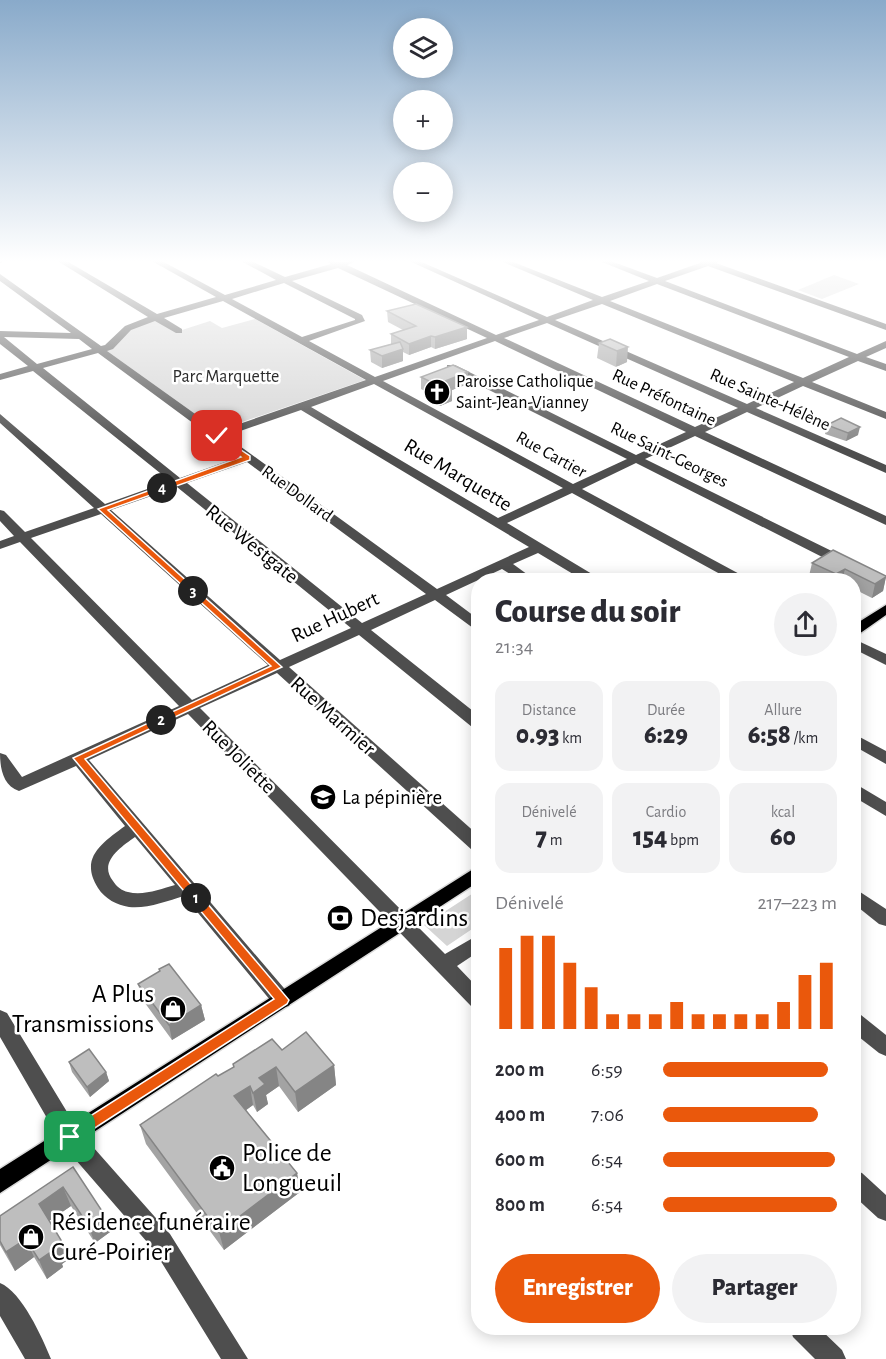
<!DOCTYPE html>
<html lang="fr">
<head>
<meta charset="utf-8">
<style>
	:root { --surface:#fff; --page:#f2f2f3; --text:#2b2b33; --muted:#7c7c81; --accent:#ea580c }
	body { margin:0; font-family:"Alegreya Sans",sans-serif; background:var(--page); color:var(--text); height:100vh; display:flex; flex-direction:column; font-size:22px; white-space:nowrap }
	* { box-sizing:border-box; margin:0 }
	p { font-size:20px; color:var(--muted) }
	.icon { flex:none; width:33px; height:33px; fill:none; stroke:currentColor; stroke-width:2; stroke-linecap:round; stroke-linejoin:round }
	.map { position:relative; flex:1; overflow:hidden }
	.details { position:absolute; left:471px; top:573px; width:390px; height:762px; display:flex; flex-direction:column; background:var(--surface); border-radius:24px; box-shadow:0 3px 15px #0003 }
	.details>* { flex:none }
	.buttons { position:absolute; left:393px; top:18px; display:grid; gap:12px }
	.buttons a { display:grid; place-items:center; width:60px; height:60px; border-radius:50%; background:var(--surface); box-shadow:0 3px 15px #0003; font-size:30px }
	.pin { position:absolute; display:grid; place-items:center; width:51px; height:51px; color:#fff; margin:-26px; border-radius:12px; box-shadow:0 3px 9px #0006 }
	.km { position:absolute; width:30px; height:30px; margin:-15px; border-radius:50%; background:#222; color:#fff; font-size:16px; line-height:30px; text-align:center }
	.round { display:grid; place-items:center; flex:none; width:63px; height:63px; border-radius:32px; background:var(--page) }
	.overview { display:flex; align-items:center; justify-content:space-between; height:102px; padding:0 24px }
	h1 { font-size:33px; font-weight:800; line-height:45px }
	.figures { display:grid; grid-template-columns:repeat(3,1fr); gap:9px; height:102px; padding:6px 24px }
	.figures div { display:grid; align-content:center; border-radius:15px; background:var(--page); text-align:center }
	.figures b { font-size:26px; font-weight:800 }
	.figures small { font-size:16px; font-weight:400 }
	.figures p { font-size:16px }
	.chart { height:168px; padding:12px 24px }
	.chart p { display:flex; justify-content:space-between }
	.chart svg { width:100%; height:108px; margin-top:6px; stroke:var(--accent); stroke-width:6 }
	.primary-button { display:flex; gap:12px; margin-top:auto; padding:12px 24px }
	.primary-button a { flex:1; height:69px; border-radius:36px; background:var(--accent); color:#fff; font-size:24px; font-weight:800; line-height:69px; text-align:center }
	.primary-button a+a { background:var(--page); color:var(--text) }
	ul { padding:0 24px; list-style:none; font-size:20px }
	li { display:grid; grid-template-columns:96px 72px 1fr; align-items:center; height:45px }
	li i { height:15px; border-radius:8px; background:var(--accent) }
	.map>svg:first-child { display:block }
</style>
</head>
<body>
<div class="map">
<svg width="886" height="1359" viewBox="0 0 886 1359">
	<rect width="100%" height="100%" fill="#fff"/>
	<!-- green -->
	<path fill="#d5d5d5" d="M834 275 859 284 822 299 798 290Z
		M156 317 179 331 210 321 222 328 255 319 365 380 219 430 97 350 113 346 128 330Z
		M478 890V925L447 946 424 925Z"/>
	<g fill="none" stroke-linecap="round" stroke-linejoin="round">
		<defs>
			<path id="major" d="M886 605V615L859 634 854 635V625Z
				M478 866V882L0 1193V1169Z"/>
		</defs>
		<!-- major casing -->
		<use href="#major" stroke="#dbdbdb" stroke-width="3"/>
		<!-- minor -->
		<path fill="#4e4e4e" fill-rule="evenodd" d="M0 260H7L0 263Z
			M56 260H65L157 314 216 297 150 260H160L225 295 276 280 239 260H249L285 277 331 264 325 260 340 262 359 260 347 265 496 335 539 320 407 260H417L547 317 593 300 498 260H508L602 297 649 281 597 260H608L657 278 700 263 701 260H721L716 263 886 324V330L708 266 665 281 857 354 886 341V348L866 357 886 364V371L858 361 812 382 886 412V419L803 386 756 408 886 465V473L747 412 705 432 886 516V525L695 436 645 459 848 559 850 562 848 565H838L636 463 582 489 745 577 746 580H731L572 493 507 523 597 577 598 580H583L538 553 513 564 535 580H520L502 569 446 595 478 619V629L473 628 435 600 371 630 478 715V728L472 727 359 635 289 667 478 835V851L472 850 277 673 200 708 445 954 478 935V952L457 966 478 988V1008L471 1006 188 714 89 760 289 994 292 1000 289 1006 282 1008 275 1006 184 896C167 901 147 909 129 907 117 905 105 899 98 888 79 858 102 843 125 826L76 766 19 791C3 786 0 768 0 753L6 755 22 777 179 706 20 542 0 549V541L14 536 0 521V510L4 511 25 532 94 508 0 423V414L105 504 170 481 33 371 0 380V374L28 366 0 344V331L71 333 0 281V274L101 346 105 345 125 326 148 317ZM338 268 487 338 375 377 309 341 365 321 362 315 292 281ZM284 283 355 319V320L302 337 232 299ZM657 284 849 357 803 378 610 301ZM223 301 366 380 219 431 107 351 113 349 131 330 155 321 176 333H182V329L164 318ZM602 304 794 382 747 404 555 320ZM547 323 738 408 695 427 504 338ZM4 337 79 339 92 349 37 364ZM495 341 686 432 636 455 455 365H447V369L627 459 573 484 383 381ZM98 353 239 457 180 478 43 368ZM374 384 563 488 498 518 311 407ZM301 410 529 547 437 589 226 436ZM247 462 426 594 362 623 187 483ZM177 487 351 628 280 660 111 510ZM101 514 268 665 192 700 31 538ZM135 837 175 885C161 889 143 896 128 892 122 891 116 886 113 881 98 862 121 847 135 837Z
			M854 639 886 654V665L854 649Z
			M854 734 886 751V764L854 746Z
			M854 783 886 802V816L854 797Z
			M854 888 886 909V926L879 924 854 904Z
			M0 1010 7 1013 78 1130 170 1234 248 1359H221L154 1250 62 1144 0 1037Z
			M854 1012 861 1015 886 1035V1056L879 1053 854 1033Z
			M854 1170 862 1173 886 1195V1221L878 1218 854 1196Z
			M0 1283C22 1292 42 1337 51 1359H25L0 1316Z
			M790 1328H819L842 1350 846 1359H815L793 1337Z"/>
		<!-- major -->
		<use href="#major" fill="#000" fill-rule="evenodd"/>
	</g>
	<!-- wall -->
	<path fill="#a3a3a3" d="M387 311 467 339 435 349 431 347 409 355 403 352V361L382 368 371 362 370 350 391 344V334L403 330 388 322Z
		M610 339 627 362 616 367 597 358 599 343Z
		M468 372V384L452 390V401L440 406 427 400V392L421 389V377Z
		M827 425 858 435 846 441 825 434Z
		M812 563 886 576 883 591 872 598 854 589V580H817L809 576Z
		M159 969 201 1005 205 1020 172 1040 142 999 138 984 159 972Z
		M282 1050 334 1065 336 1085 298 1112 279 1086 266 1095 268 1104 257 1112 253 1105 246 1110 297 1173 300 1192 224 1250 146 1144 140 1125 218 1076 233 1068V1064Z
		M69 1062 106 1072 109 1081 90 1097 72 1072Z
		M73 1167 110 1232 95 1243 71 1206 49 1221 61 1240 69 1259 62 1264 63 1267 47 1279 34 1257 15 1271 0 1245V1216Z"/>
	<!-- shaded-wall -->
	<path fill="#858585" d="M467 327V339L435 349V337Z
		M431 336V347L409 355V344Z
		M628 347 627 362 616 367 617 351Z
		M403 349V361L382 368V356Z
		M468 372V384L452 390V401L440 406V383Z
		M860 427 858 435 846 441 848 433Z
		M845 569 842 580H834L836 574Z
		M886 577 883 591 872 598 875 584Z
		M201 1005 205 1020 172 1040 169 1025Z
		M334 1065 336 1085 298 1112 295 1092Z
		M276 1067 279 1086 266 1095 268 1104 257 1112 253 1093 259 1078Z
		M106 1072 109 1081 90 1097 87 1087Z
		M250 1086 253 1105 238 1116 234 1096Z
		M297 1173 300 1192 224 1250 219 1232Z
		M63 1187 71 1206 46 1223 39 1204Z
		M104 1214 110 1232 95 1243 88 1225Z
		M26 1239 34 1257 15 1271 6 1252Z
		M61 1240 69 1259 62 1264 63 1267 47 1279 39 1260 53 1246Z"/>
	<!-- building -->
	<path fill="#bebebe" stroke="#858585" stroke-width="1.5" d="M416 304 467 327 435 337 431 336 409 344 391 334 416 326 387 311Z
		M610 339 628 347 617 351 599 343Z
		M400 342 403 349 382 356 370 350Z
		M453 365 468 372 440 383 452 389 440 394 427 388 435 384 421 377Z
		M841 418 860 427 848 433 827 425Z
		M833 550 886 576V577L875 584 845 569 836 574 812 563Z
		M169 964 201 1005 169 1025 138 984 160 971 159 969Z
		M306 1032 334 1065 295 1092 276 1067 259 1078 265 1084 253 1093 250 1086 234 1096 297 1173 219 1232 140 1125 216 1074 218 1076 234 1067 233 1064 272 1039 282 1050Z
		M89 1049 106 1072 87 1087 69 1062Z
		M73 1167 104 1214 88 1225 63 1187 39 1204 61 1240 53 1246 55 1249 39 1260 26 1239 6 1252 0 1241V1216Z"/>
	<!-- sky -->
	<linearGradient id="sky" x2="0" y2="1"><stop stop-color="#89aaca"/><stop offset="0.58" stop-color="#fff"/><stop offset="1" stop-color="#fff" stop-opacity="0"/></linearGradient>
	<rect width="886" height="450" fill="url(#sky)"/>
	<!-- route -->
	<path fill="#ea580c" stroke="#fff" stroke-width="1.5" d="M217 434 250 456V460L108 510 282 667 85 759 289 1000 287 1004 70 1144 62 1137 65 1132 274 999 73 758 271 666 98 509 241 457 214 438Z"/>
	<!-- icons -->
	<defs>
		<symbol id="church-disc" viewBox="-11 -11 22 22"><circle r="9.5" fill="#000" stroke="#fff"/><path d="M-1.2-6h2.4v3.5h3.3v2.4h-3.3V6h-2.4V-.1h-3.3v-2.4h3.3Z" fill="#fff"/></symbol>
		<symbol id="school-disc" viewBox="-11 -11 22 22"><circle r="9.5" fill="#000" stroke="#fff"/><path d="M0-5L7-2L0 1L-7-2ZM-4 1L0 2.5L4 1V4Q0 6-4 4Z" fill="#fff"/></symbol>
		<symbol id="bank-disc" viewBox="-11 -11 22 22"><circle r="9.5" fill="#000" stroke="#fff"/><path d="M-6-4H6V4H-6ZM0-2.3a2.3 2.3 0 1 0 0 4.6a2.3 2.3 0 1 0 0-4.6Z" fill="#fff"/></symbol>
		<symbol id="shop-disc" viewBox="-11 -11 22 22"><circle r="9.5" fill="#000" stroke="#fff"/><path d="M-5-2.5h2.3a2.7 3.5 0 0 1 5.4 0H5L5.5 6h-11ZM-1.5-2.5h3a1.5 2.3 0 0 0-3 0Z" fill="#fff"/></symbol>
		<symbol id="civic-disc" viewBox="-11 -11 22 22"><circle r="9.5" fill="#000" stroke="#fff"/><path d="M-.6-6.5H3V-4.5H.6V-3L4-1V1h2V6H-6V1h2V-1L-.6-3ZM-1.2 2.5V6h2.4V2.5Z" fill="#fff"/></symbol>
	</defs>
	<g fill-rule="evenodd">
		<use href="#church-disc" x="422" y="377" width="30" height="30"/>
		<use href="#school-disc" x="308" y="782" width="30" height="30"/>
		<use href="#bank-disc" x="325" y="903" width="30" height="30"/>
		<use href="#shop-disc" x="158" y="994" width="30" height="30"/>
		<use href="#civic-disc" x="207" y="1153" width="30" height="30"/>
		<use href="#shop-disc" x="16" y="1222" width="30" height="30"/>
	</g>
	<g text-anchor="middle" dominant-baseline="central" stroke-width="5" stroke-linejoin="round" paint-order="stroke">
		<!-- far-park labels -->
		<g font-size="18" fill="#2c2c2c" stroke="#fff">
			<text x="226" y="377">Parc Marquette</text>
		</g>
		<!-- far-poi labels -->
		<g font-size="18" fill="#000" stroke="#fff" text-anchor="start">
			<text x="456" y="382">Paroisse Catholique<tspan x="456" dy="21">Saint-Jean-Vianney</tspan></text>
		</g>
		<!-- far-street labels -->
		<g font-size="18" fill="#000" stroke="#fff">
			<text transform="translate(664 398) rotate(25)">Rue Préfontaine</text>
			<text transform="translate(770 400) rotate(24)">Rue Sainte-Hélène</text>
			<text transform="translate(551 455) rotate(29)">Rue Cartier</text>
			<text transform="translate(669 455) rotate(26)">Rue Saint-Georges</text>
			<text transform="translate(297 494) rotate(36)">Rue Dollard</text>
		</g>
		<!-- street labels -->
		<g font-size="21" fill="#000" stroke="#fff">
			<text transform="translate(458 475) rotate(31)">Rue Marquette</text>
			<text transform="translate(252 544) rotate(39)">Rue Westgate</text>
			<text transform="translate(335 617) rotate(-25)">Rue Hubert</text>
			<text transform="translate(333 716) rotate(42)">Rue Marmier</text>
			<text transform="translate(239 757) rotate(45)">Rue Joliette</text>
		</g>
		<!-- poi labels -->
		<g font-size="21" fill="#000" stroke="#fff" text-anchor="start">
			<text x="342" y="797">La pépinière</text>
		</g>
		<!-- near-poi labels -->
		<g font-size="26" fill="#000" stroke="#fff" text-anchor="start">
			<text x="360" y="918">Desjardins</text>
			<text x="154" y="994" text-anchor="end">A Plus<tspan x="154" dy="30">Transmissions</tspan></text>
			<text x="242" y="1153">Police de<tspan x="242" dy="30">Longueuil</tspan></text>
			<text x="51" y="1222">Résidence funéraire<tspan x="51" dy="30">Curé-Poirier</tspan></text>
		</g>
	</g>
</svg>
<div class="buttons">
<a><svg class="icon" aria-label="layers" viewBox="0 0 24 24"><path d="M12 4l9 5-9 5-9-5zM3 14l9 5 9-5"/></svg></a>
<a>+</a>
<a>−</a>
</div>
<div class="pin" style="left:70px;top:1137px;background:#1e9e55"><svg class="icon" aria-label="arrive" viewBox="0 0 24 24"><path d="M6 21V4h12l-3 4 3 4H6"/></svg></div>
<div class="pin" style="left:217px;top:436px;background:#d93025"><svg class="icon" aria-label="check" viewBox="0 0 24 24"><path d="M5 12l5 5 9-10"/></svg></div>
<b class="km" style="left:196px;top:898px">1</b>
<b class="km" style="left:161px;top:720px">2</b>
<b class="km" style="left:193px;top:591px">3</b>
<b class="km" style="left:162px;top:488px">4</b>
<section class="details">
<div class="overview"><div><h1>Course du soir</h1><p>21:34</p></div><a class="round"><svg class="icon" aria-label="share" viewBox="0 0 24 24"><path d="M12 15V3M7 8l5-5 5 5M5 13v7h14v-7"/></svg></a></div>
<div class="figures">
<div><p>Distance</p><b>0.93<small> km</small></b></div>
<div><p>Durée</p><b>6:29</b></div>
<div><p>Allure</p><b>6:58<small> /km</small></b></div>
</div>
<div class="figures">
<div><p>Dénivelé</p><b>7<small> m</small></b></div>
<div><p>Cardio</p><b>154<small> bpm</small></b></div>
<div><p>kcal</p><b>60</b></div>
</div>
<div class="chart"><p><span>Dénivelé</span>217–223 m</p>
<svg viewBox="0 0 160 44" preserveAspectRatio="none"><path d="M5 44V11M15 44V6M25 44V6M35 44V17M45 44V27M55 44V38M65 44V38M75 44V38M85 44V33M95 44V38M105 44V38M115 44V38M125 44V38M135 44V33M145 44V22M155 44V17"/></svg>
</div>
<ul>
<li><b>200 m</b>6:59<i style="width:95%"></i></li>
<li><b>400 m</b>7:06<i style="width:89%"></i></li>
<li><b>600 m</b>6:54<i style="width:99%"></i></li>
<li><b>800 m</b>6:54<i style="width:100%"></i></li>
</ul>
<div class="primary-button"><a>Enregistrer</a><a>Partager</a></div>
</section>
</div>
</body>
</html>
